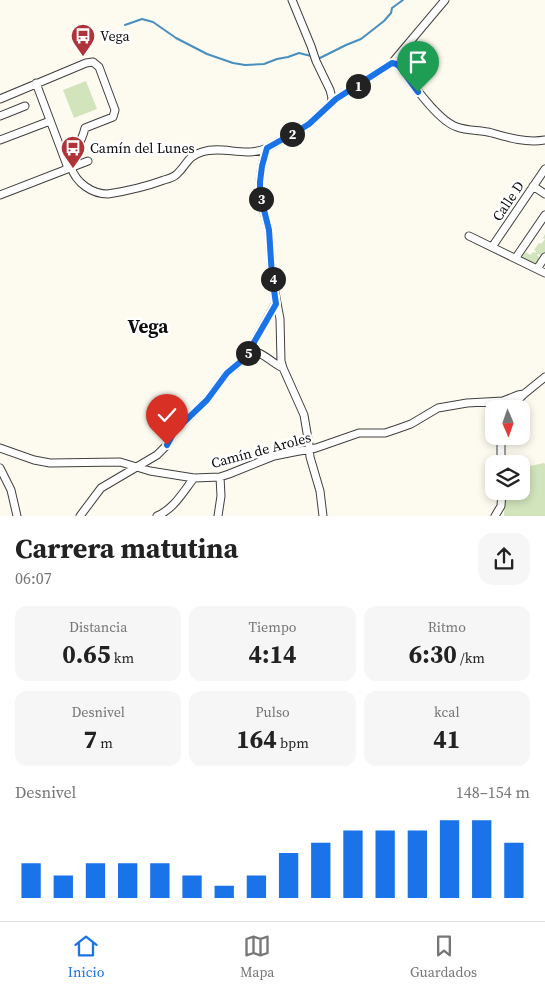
<!DOCTYPE html>
<html lang="es">
<head>
<meta charset="utf-8">
<style>
	:root { --surface:#fff; --page:#f6f6f6; --text:#222; --muted:#767676; --line:#e0e0e0; --accent:#1a73e8 }
	body { margin:0; font-family:"Source Serif 4",serif; background:var(--page); color:var(--text); height:100vh; display:flex; flex-direction:column; font-size:19px; white-space:nowrap }
	* { box-sizing:border-box; margin:0 }
	p { font-size:16px; color:var(--muted) }
	.icon { flex:none; width:28px; height:28px; fill:none; stroke:currentColor; stroke-width:2; stroke-linecap:round; stroke-linejoin:round }
	.map { position:relative; height:516px; overflow:hidden }
	.details { display:flex; flex-direction:column; background:var(--surface); flex:1 }
	.details>* { flex:none }
	.needle { width:32px; rotate:178deg }
	.buttons { position:absolute; left:485px; top:400px; display:grid; gap:10px }
	.buttons a { display:grid; place-items:center; width:45px; height:45px; border-radius:10px; background:var(--surface); box-shadow:0 2px 8px #0003; font-size:25px }
	.pin { position:absolute; display:grid; place-items:center; width:42px; height:42px; color:#fff; margin:-51px -21px; border-radius:50% 50% 50% 0; rotate:-45deg; box-shadow:0 0 5px #0007 }
	.pin .icon { rotate:45deg }
	.km { position:absolute; width:25px; height:25px; margin:-12px; border-radius:50%; background:#222; color:#fff; font-size:14px; line-height:25px; text-align:center }
	.round { display:grid; place-items:center; flex:none; width:52px; height:52px; border-radius:15px; background:var(--page) }
	.summary { display:flex; align-items:center; justify-content:space-between; height:85px; padding:0 15px }
	h1 { font-size:28px; font-weight:700; line-height:38px }
	.metrics { display:grid; grid-template-columns:repeat(3,1fr); gap:8px; height:85px; padding:5px 15px }
	.metrics div { display:grid; align-content:center; border-radius:12px; background:var(--page); text-align:center }
	.metrics b { font-size:25px; font-weight:700 }
	.metrics small { font-size:14px; font-weight:400 }
	.metrics p { font-size:14px }
	.chart { height:140px; padding:10px 15px }
	.chart p { display:flex; justify-content:space-between }
	.chart svg { width:100%; height:90px; margin-top:5px; stroke:var(--accent); stroke-width:6 }
	.menu { display:flex; justify-content:space-around; align-items:center; height:70px; border-top:1px solid var(--line); background:var(--surface); font-size:14px; color:var(--muted) }
	.menu a { display:grid; justify-items:center; gap:2px }
	.menu .selected { color:var(--accent) }
	.map>svg:first-child { display:block }
</style>
</head>
<body>
<div class="map">
<svg width="545" height="516" viewBox="0 0 545 516">
	<rect width="100%" height="100%" fill="#fdfbef"/>
	<!-- green -->
	<path fill="#d1e4bc" d="M86 81 97 109 74 118 63 90Z
		M545 234V254L544 255 542 254 541 256 538 254 537 255 542 259 536 267 520 260 526 252 530 255 533 252 535 253 536 251 534 250 539 243 541 244 545 239 543 238Z
		M544 463 545 464V516H504L505 491H521V468Z"/>
	<g fill="none" stroke-linecap="round" stroke-linejoin="round">
		<!-- stream -->
		<path stroke="#488ebf" stroke-width="2" d="M125 25 142 19 153 22 176 38 207 54 233 63 245 65 264 64 277 59 288 57 299 53 311 56
			M316 57 320 58 346 45 361 39 384 21 391 13 392 8 403 0"/>
		<defs>
			<path id="minor" d="M292 0 311 46 316 61 330 90 332 98 331 103
				M392 63 396 64 399 66C412 83 438 121 457 127 468 131 480 130 492 133 509 138 527 143 545 140
				M36 83 68 168
				M0 99 86 63 93 62 99 67 115 110 113 117 85 128C82 142 74 153 67 166
				M0 116 25 106
				M0 140 50 121
				M267 148 262 165 260 181 259 194 269 230 272 276 280 319 281 361 283 368 304 415 309 445 310 457 320 491 323 516
				M71 167C76 183 92 194 108 194 127 191 145 187 164 180 168 179 174 177 177 174 188 164 186 157 202 152 223 145 245 158 267 148L301 129 309 124 336 99 392 63 397 57 445 0
				M533 186 545 194
				M0 195 88 161
				M469 236 545 273
				M492 247 545 169
				M517 256 545 215
				M539 266 545 257
				M250 350C265 353 270 362 283 368
				M493 402 501 409
				M509 409 524 394 545 377
				M501 436V464
				M0 448 34 460 50 463 120 462 150 471 194 478 220 477 229 474 274 456 294 452 316 448 359 433H385L397 429 411 424 438 408 467 403 503 401 518 395 524 394
				M0 468 11 490 17 516
				M80 516 101 488 157 455 167 445 173 434 182 424 207 400 227 373 245 358 276 303
				M157 516C174 509 183 492 194 478
				M218 516 221 496 220 477
				M495 516 501 506 502 491"/>
		</defs>
		<!-- minor casing -->
		<use href="#minor" stroke="#404040" stroke-width="9"/>
		<!-- minor -->
		<use href="#minor" stroke="#fff" stroke-width="7"/>
	</g>
	<g fill="none" stroke-linecap="round" stroke-linejoin="round">
		<defs>
			<path id="route" d="M167 445 173 434 182 424 207 400 227 373 245 358 276 304 272 276 269 230 260 194V182L262 166 267 148 301 129 309 124 336 99 392 63 396 64 399 66 418 92"/>
		</defs>
		<!-- route casing -->
		<use href="#route" stroke="#fff" stroke-width="10"/>
		<!-- route -->
		<use href="#route" stroke="#1a73e8" stroke-width="6"/>
	</g>
	<!-- icons -->
	<defs>
		<symbol id="bus-pin" viewBox="-11 -11 22 30"><path d="M0 17L-7.5 6A9.5 9.5 0 1 1 7.5 6Z" fill="#ae3439" stroke="#fff"/><path d="M-5-6H5V4H4V6H2V4H-2V6H-4V4H-5ZM-3.5-4V0h7V-4ZM-3.5 1.2v1.5H-2V1.2ZM2 1.2v1.5H3.5V1.2Z" fill="#fff"/></symbol>
	</defs>
	<g fill-rule="evenodd">
		<use href="#bus-pin" x="69" y="22" width="28" height="38"/>
		<use href="#bus-pin" x="59" y="134" width="28" height="38"/>
	</g>
	<g text-anchor="middle" dominant-baseline="central" stroke-width="5" stroke-linejoin="round" paint-order="stroke">
		<!-- poi labels -->
		<g font-size="14" fill="#0d0d0d" stroke="#fff" text-anchor="start">
			<text x="100" y="36">Vega</text>
			<text x="90" y="148">Camín del Lunes</text>
		</g>
		<!-- street labels -->
		<g font-size="14" fill="#0d0d0d" stroke="#fff">
			<text transform="translate(508 201) rotate(-56)">Calle D</text>
			<text transform="translate(261 450) rotate(-15)">Camín de Aroles</text>
		</g>
		<!-- district labels -->
		<g font-size="19" font-weight="bold" fill="#0d0d0d" stroke="#fff">
			<text x="148" y="326">Vega</text>
		</g>
	</g>
</svg>
<div class="buttons">
<a><svg class="needle" viewBox="-14 -14 28 28"><path d="M0-13l5 13h-10z" fill="#e53935"/><path d="M0 13l5-13h-10z" fill="#767676"/></svg></a>
<a><svg class="icon" aria-label="layers" viewBox="0 0 24 24"><path d="M12 4l9 5-9 5-9-5zM3 14l9 5 9-5"/></svg></a>
</div>
<div class="pin" style="left:418px;top:92px;background:#1e9e55"><svg class="icon" aria-label="arrive" viewBox="0 0 24 24"><path d="M6 21V4h12l-3 4 3 4H6"/></svg></div>
<div class="pin" style="left:167px;top:445px;background:#d93025"><svg class="icon" aria-label="check" viewBox="0 0 24 24"><path d="M5 12l5 5 9-10"/></svg></div>
<b class="km" style="left:358px;top:86px">1</b>
<b class="km" style="left:292px;top:134px">2</b>
<b class="km" style="left:261px;top:199px">3</b>
<b class="km" style="left:273px;top:279px">4</b>
<b class="km" style="left:248px;top:353px">5</b>
</div>
<section class="details">
<div class="summary"><div><h1>Carrera matutina</h1><p>06:07</p></div><a class="round"><svg class="icon" aria-label="share" viewBox="0 0 24 24"><path d="M12 15V3M7 8l5-5 5 5M5 13v7h14v-7"/></svg></a></div>
<div class="metrics">
<div><p>Distancia</p><b>0.65<small> km</small></b></div>
<div><p>Tiempo</p><b>4:14</b></div>
<div><p>Ritmo</p><b>6:30<small> /km</small></b></div>
</div>
<div class="metrics">
<div><p>Desnivel</p><b>7<small> m</small></b></div>
<div><p>Pulso</p><b>164<small> bpm</small></b></div>
<div><p>kcal</p><b>41</b></div>
</div>
<div class="chart"><p><span>Desnivel</span>148–154 m</p>
<svg viewBox="0 0 160 44" preserveAspectRatio="none"><path d="M5 44V27M15 44V33M25 44V27M35 44V27M45 44V27M55 44V33M65 44V38M75 44V33M85 44V22M95 44V17M105 44V11M115 44V11M125 44V11M135 44V6M145 44V6M155 44V17"/></svg>
</div>
</section>
<nav class="menu">
<a class="selected"><svg class="icon" aria-label="home" viewBox="0 0 24 24"><path d="M3 11l9-7 9 7M6 9v11h12V9"/></svg>Inicio</a>
<a><svg class="icon" aria-label="map" viewBox="0 0 24 24"><path d="M3 6l6-2 6 2 6-2v14l-6 2-6-2-6 2zM9 4v14M15 6v14"/></svg>Mapa</a>
<a><svg class="icon" aria-label="saved" viewBox="0 0 24 24"><path d="M7 4h10v16l-5-4-5 4z"/></svg>Guardados</a>
</nav>
</body>
</html>
